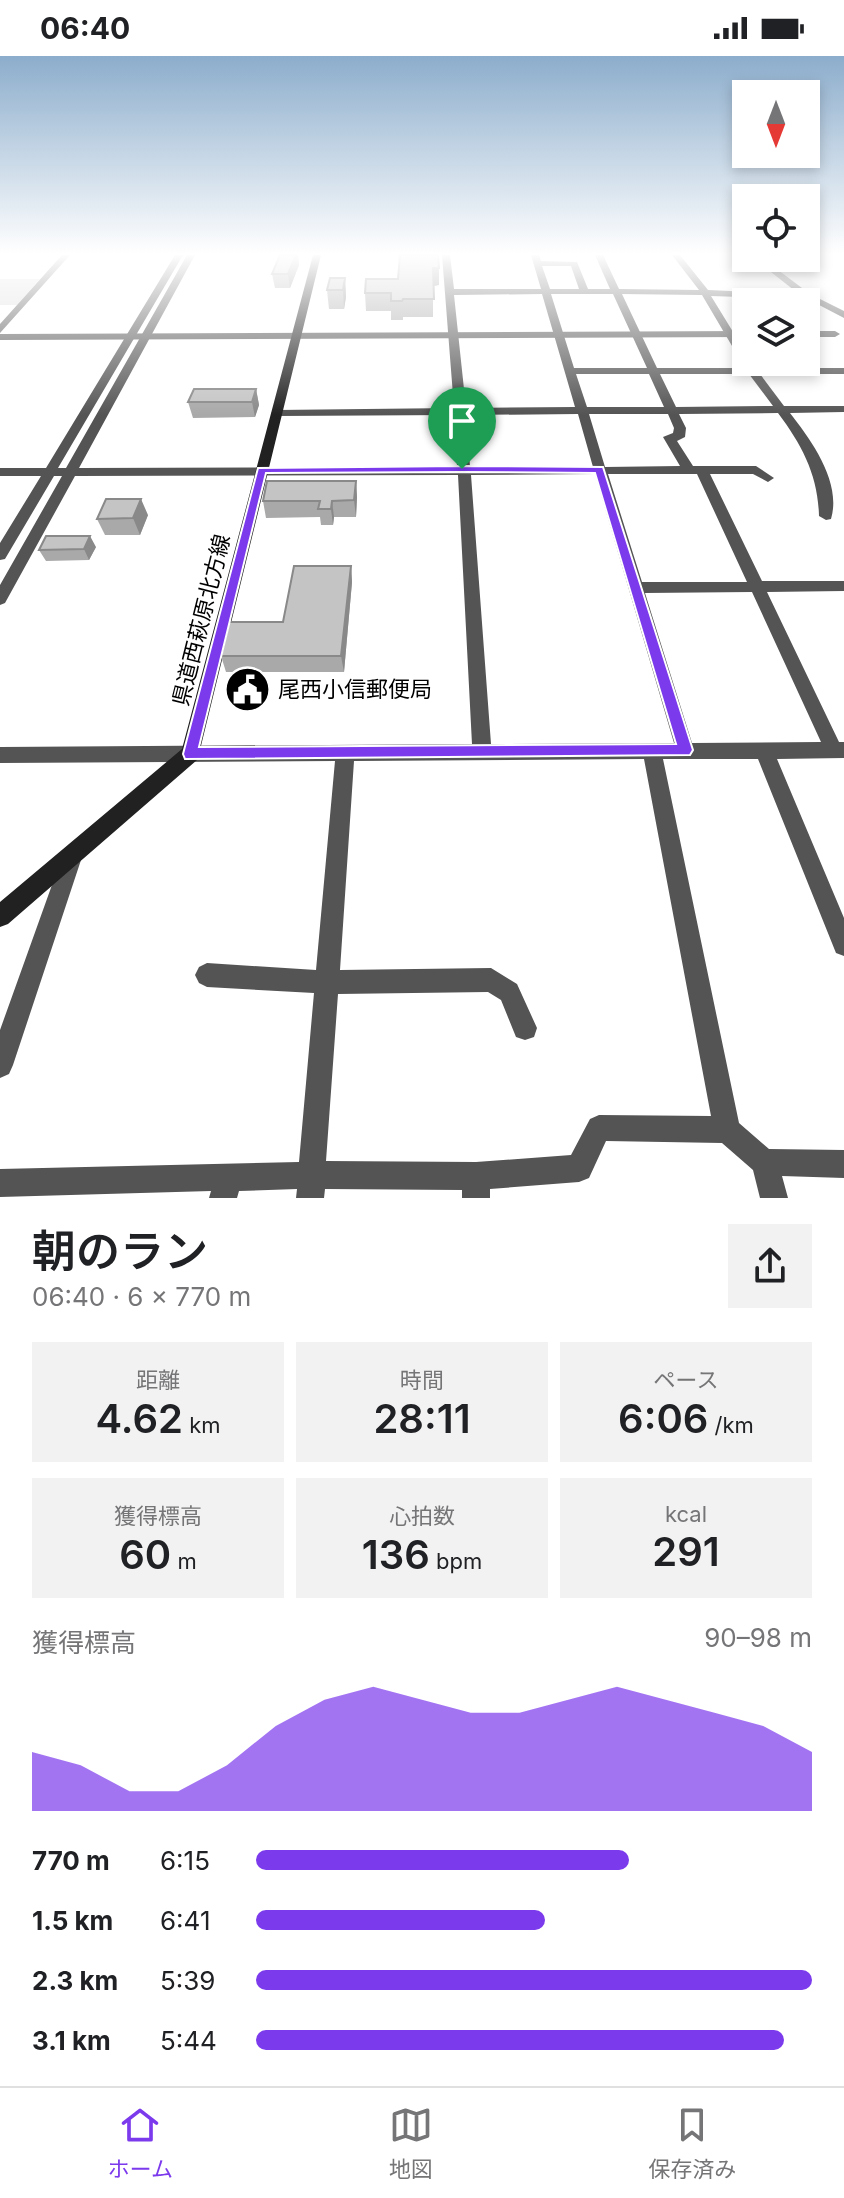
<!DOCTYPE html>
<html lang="ja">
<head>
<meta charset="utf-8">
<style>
	:root { --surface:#fff; --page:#f2f2f2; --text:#202124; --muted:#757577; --line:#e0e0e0; --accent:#7c3aed }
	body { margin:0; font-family:Inter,"Noto Sans JP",sans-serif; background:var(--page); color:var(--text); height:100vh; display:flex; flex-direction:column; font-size:30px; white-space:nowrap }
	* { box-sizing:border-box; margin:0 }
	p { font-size:26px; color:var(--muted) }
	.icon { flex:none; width:44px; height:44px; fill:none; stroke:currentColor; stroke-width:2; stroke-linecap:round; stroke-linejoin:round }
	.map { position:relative; height:1142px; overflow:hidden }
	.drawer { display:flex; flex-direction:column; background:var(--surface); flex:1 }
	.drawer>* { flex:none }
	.needle { width:52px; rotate:180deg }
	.controls { position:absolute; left:732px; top:24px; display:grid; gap:16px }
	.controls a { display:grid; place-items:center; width:88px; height:88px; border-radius:0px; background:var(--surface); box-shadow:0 4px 12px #0003; font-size:40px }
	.pin { position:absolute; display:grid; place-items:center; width:68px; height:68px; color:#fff; margin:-82px -34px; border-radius:50% 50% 50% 0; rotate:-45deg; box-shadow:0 0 8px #0007 }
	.pin .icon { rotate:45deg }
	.round { display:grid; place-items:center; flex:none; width:84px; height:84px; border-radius:0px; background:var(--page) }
	.overview { display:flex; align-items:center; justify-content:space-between; height:136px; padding:0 32px }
	h1 { font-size:44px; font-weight:600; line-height:60px }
	.stats { display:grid; grid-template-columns:repeat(3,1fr); gap:12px; height:136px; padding:8px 32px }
	.stats div { display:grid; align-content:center; border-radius:0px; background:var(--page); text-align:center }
	.stats b { font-size:40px; font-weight:600 }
	.stats small { font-size:22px; font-weight:400 }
	.stats p { font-size:22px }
	.chart { height:224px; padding:16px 32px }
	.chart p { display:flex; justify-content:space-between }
	.chart svg { width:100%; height:144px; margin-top:8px; fill:var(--accent); opacity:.7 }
	ul { padding:0 32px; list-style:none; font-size:26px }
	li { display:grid; grid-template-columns:128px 96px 1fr; align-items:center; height:60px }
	li i { height:20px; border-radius:10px; background:var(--accent) }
	.status { display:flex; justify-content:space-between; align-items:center; height:56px; padding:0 40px; background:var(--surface); direction:ltr }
	.status svg { height:22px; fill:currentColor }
	.tabs { display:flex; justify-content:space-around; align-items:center; height:112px; border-top:2px solid var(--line); background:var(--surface); font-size:22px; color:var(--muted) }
	.tabs a { display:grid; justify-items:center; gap:4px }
	.tabs .active { color:var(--accent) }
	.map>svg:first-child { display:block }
</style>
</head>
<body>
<div class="status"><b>06:40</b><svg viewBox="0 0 49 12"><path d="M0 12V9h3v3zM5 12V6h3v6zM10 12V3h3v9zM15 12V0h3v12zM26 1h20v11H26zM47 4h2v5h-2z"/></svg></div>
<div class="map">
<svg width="844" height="1142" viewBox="0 0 844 1142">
	<rect width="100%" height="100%" fill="#fff"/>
	<!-- green -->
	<path fill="#dbdbdb" d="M0 223H40L17 249H0Z"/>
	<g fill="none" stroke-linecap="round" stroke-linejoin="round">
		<!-- minor -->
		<path fill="#545454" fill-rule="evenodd" d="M175 199H183L58 412H66L187 199H195L79 412 457 411 455 359 277 360 271 357 277 354 454 352 442 199H450L454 233H541L531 199H539L541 205 577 206 588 233H610L595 199H603L619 233 699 234 672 199H680L708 234 799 238 753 202H762L810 238 844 255V262L800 239 796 243 711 240 746 297V306H751L755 312H844V318H760L784 350H844V356L790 357C811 384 842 426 831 463L826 464 819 460C818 419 802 389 778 357L679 358 686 372 685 381 677 385 693 410H756L774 422 768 426 753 418H710L762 525H844V535L767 536 839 686H844V702L777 703 844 862V900L836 897 758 703H663L739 1067 769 1093 844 1094V1122L782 1120 788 1142H760L753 1114 722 1087 606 1085 589 1122 579 1126 490 1133V1142H462V1134L325 1133 324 1142H296L297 1133 239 1135 237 1142H209L211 1135 0 1141V1113L299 1106 314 937 207 931 199 927 195 919 199 911 207 907 316 914 335 705 0 707V691L472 688 458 419 75 420 5 547 0 549V529L62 420H54L5 503 0 504V487L41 420H0V412H46ZM542 210H571L579 233H550ZM542 238 575 351 466 352 454 239ZM551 238H613L647 312H574ZM622 238 702 239 745 312H657ZM576 318H649L664 351H587ZM660 318H749L773 350 676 351ZM578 358 593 411H470L466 359ZM589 358H668L674 372 673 377 663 381 680 410 605 411ZM595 418 674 687 491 688 471 419ZM608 418H697L747 526H642ZM752 536 821 686 692 687 645 537ZM644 703 711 1060 599 1059 590 1063 571 1099 476 1106 326 1105 338 938 488 936 501 944 516 981 525 984 534 981 537 972 517 928 491 912 340 914 354 705Z
			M72 791 79 794 82 801 13 1009 9 1018 0 1022V974L62 801 65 794Z"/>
		<!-- tertiary -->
		<path fill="#545454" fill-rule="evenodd" d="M62 199H70L0 277V268Z
			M746 275V281L0 284V278Z
			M806 275H835L840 278 835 281H806Z"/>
		<!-- secondary -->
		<path fill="#212121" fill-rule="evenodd" d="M313 199H321L199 698 197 704 8 868 0 871V846L182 693Z"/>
	</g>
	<!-- wall -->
	<path fill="#a9a9a9" d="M280 199H298L299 209 290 232H275L272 218Z
		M439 212V229L433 230V261H403V264H391V255H366L365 237 398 223Z
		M345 222 346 241 344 253H329L327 234Z
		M256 333 259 349 255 361 193 362 188 346Z
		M356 425 357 441 356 461H334L333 469H321L320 461 266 462 263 445Z
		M148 459 140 479H105L97 463Z
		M96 491 89 504 46 505 39 494Z
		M351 510 352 526 344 616H226L221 600 283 566Z"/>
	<!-- shaded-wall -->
	<path fill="#898989" d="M296 199H298L299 209 290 232 288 218Z
		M433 212H439V229L433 230Z
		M345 222 346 241 344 253 343 234Z
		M256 333 259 349 255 361 252 346Z
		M356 425 357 441 356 461 354 444Z
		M141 443 148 459 140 479 133 462Z
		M332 445 334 461 333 469 331 453Z
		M90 480 96 491 89 504 84 493Z
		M351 510 352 526 344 616 341 600Z"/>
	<!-- building -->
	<path fill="#c4c4c4" stroke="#898989" stroke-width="2" d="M280 199H296L288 218H272Z
		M400 199H438L439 212H433L434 243H403L402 245H391V237H365L366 223H398Z
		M330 222H345L343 234H327Z
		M194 333H256L252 346H188Z
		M267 425H356L354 444 332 445 331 453H318L320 445H263Z
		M106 443H141L133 462 97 463Z
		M46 480H90L84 493 39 494Z
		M294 510H351L341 600H221L229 566H283Z"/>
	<!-- sky -->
	<linearGradient id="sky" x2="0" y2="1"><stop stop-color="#8cadcc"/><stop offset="0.55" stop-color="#fff"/><stop offset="1" stop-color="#fff" stop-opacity="0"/></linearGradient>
	<rect width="844" height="359" fill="url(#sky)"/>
	<!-- route -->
	<path fill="#7c3aed" stroke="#fff" stroke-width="2" fill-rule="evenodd" d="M462 410 603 411 693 694 690 699 185 703 183 698 258 412ZM462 416 595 417 676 688 199 691 266 417Z"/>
	<!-- icons -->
	<defs>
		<symbol id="civic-disc" viewBox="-11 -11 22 22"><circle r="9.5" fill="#000" stroke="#fff"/><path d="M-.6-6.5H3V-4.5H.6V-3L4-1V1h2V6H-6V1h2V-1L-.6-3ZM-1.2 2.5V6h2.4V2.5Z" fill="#fff"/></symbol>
	</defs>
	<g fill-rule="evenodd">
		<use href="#civic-disc" x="222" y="608" width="51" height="51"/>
	</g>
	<g text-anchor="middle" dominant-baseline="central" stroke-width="7" stroke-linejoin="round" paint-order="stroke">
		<!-- street labels -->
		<g font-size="22" fill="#000" stroke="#fff">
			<text transform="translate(201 564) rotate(-76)">県道西萩原北方線</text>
		</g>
		<!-- poi labels -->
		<g font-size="22" fill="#000" stroke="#fff" text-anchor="start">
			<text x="278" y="633">尾西小信郵便局</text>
		</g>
	</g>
</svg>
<div class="controls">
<a><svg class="needle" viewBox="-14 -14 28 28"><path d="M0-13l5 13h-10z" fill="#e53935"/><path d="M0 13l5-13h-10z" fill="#757577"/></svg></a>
<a><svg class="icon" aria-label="locate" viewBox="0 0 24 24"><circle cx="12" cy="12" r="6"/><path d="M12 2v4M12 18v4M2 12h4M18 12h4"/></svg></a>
<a><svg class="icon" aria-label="layers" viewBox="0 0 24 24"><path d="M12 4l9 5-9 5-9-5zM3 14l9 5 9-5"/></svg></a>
</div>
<div class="pin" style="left:462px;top:413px;background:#1e9e55"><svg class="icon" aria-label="arrive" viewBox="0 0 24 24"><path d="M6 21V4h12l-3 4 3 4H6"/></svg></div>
</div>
<section class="drawer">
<div class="overview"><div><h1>朝のラン</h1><p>06:40 · 6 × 770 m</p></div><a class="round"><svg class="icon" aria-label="share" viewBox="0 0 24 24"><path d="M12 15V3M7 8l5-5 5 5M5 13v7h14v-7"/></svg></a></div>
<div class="stats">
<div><p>距離</p><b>4.62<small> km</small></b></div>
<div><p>時間</p><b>28:11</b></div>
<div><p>ペース</p><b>6:06<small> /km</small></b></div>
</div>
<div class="stats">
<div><p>獲得標高</p><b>60<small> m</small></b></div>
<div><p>心拍数</p><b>136<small> bpm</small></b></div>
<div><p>kcal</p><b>291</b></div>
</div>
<div class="chart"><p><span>獲得標高</span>90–98 m</p>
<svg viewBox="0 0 160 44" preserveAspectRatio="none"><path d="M0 44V26L10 30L20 38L30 38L40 30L50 18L60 10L70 6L80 10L90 14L100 14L110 10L120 6L130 10L140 14L150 18L160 26V44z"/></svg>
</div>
<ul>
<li><b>770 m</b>6:15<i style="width:67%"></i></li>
<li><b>1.5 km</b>6:41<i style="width:52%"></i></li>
<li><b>2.3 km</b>5:39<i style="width:100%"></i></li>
<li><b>3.1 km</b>5:44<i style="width:95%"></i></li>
</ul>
</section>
<nav class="tabs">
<a class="active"><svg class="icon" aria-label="home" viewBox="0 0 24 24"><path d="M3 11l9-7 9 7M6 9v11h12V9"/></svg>ホーム</a>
<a><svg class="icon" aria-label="map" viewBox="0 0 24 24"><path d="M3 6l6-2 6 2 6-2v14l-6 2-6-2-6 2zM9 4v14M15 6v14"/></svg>地図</a>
<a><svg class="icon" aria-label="saved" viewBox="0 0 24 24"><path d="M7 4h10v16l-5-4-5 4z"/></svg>保存済み</a>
</nav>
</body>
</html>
